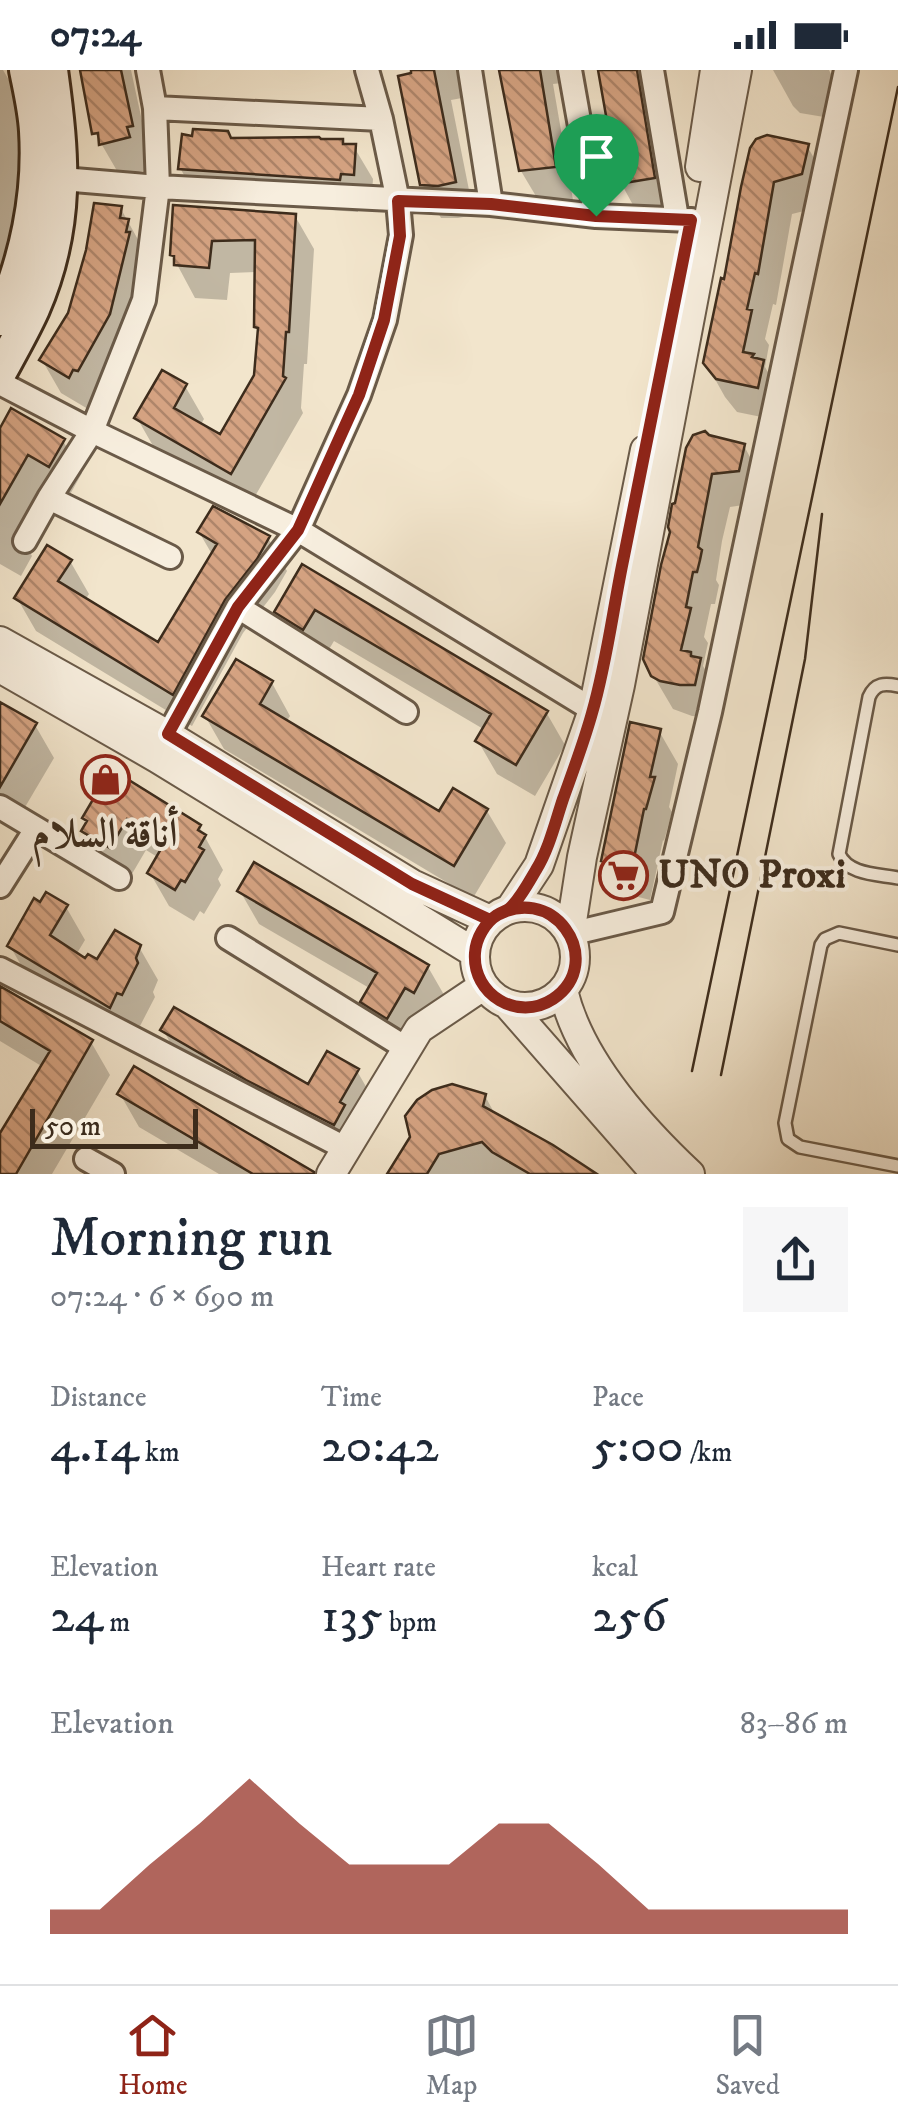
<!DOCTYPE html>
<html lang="en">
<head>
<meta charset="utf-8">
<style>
	:root { --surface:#fff; --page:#f6f6f7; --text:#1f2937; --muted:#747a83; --line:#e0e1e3; --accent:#8f2418 }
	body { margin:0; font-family:"IM FELL DW Pica",Amiri,serif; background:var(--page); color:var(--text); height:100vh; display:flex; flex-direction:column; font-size:38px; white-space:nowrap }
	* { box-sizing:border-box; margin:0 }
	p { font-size:32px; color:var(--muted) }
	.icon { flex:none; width:55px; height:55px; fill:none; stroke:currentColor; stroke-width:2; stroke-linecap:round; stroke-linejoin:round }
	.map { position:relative; height:1104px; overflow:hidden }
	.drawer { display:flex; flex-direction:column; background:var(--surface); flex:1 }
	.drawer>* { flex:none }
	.scale { position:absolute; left:30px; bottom:25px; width:168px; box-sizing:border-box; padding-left:10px; border:5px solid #3d2c1c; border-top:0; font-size:28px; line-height:35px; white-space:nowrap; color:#3d2c1c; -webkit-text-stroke:8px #f7eede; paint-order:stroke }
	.pin { position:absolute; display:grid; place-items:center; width:85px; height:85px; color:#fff; margin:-102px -42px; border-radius:50% 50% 50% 0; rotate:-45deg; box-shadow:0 0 10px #0007 }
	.pin .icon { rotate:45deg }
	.round { display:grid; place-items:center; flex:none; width:105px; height:105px; border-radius:0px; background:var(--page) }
	.summary { display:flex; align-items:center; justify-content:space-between; height:170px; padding:0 50px }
	h1 { font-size:55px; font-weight:600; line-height:75px }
	.figures { display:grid; grid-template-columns:repeat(3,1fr); gap:15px; height:170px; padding:10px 50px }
	.figures div { display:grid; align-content:center }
	.figures b { font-size:50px; font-weight:600 }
	.figures small { font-size:28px; font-weight:400 }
	.figures p { font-size:28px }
	.chart { height:280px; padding:20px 50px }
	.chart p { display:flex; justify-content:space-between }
	.chart svg { width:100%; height:180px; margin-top:10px; fill:var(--accent); opacity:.7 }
	.status { display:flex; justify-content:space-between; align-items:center; height:70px; padding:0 50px; background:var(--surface); direction:ltr }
	.status svg { height:28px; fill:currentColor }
	.tabs { display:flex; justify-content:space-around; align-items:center; height:140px; border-top:2px solid var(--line); background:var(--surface); font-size:28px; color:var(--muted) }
	.tabs a { display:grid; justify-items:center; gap:5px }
	.tabs .selected { color:var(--accent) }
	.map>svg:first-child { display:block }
</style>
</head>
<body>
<div class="status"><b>07:24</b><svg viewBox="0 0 49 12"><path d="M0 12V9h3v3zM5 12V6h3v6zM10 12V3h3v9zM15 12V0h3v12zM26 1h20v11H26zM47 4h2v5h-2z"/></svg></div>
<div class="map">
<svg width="898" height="1104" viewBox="0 0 898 1104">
	<defs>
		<pattern id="building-back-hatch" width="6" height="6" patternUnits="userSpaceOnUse" patternTransform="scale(2.5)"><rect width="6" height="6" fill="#d5a382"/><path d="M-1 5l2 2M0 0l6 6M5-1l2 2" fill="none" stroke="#ae856a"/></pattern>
	</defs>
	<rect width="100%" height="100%" fill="#f2e5cc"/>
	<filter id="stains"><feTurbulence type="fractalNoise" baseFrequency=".002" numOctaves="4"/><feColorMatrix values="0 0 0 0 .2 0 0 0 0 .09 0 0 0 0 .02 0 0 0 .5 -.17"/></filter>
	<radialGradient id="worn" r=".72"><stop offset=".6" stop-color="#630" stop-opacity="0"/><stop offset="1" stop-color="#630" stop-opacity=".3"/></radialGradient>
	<!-- shadow -->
	<path fill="#0003" d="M0 0H3L12 15 24 95 0 241Z
		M82 0H131L150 88 144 90 147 100 120 106 95 63Z
		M413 0H456L462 28 451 30 474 145 458 148H441L422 114Z
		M502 0H560L562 13 553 14 573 130 540 133 521 101Z
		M601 0H661L672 140 639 146 621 113Z
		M773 0H829L841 24 836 49 800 43 793 36Z
		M342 71 345 77H354L373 109 371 137 358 136V142L199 131 180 98Z
		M807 76 826 109 820 137 792 144 776 235 773 234 765 269 769 275 765 297 781 325 776 350 737 342 725 327 706 293 726 212 743 118Z
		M175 138 295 146 314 179 307 294H304L301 338 303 343 250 435 156 381 137 348 185 316 204 349 200 356 221 368 257 306 260 262 257 256V202L230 203 227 230 195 228 172 185Z
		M121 139 146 184 147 197 88 339 61 323 42 290 70 244Z
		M0 363 63 371 82 403 68 428 20 464 32 486 21 506 0 494Z
		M708 367 744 376 762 409 757 433 730 437 722 471 716 510 719 515 715 534H711L704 567 708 573 703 596 719 623 713 647 692 646 673 639 653 605Z
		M199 462 268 468 287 501 275 522 243 563 192 656 36 561 17 528 70 491 89 524 85 530 159 575 213 486Z
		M303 498 546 642 565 675 535 726 497 704 478 671 485 660 334 571 322 591 295 574 276 542Z
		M272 613 290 646 286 652 440 744 487 741 506 773 473 828 224 679 205 646Z
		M0 635 35 655 54 688 18 749 0 739Z
		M659 661 678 694 669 737 672 742 664 771 663 770 650 830 623 823 604 790Z
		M109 707 199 756 223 800 218 809 221 815 204 844 200 841 194 851 169 836 150 803 159 788 146 780 129 809 103 794 84 761 88 754 85 748Z
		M240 821 428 897 447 930 406 980 382 965 363 932 371 919 259 854Z
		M66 837 85 870 76 885 86 892H98L139 877 158 910 153 922 155 927 140 956 136 954 129 969 29 909 10 876Z
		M0 919 91 972 110 1005 52 1104H0V1069L43 997 0 971Z
		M163 960 309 1018 357 1001 376 1034 353 1086 182 993Z
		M120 1024 309 1104H219L139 1057Z
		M485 1026 496 1046 593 1104H390Z"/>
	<!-- building -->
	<path fill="url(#building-back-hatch)" stroke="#3d2c1c" stroke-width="2.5" d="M80 0H121L133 56 127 57 130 67 99 75 98 63 92 64Z
		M411 0H434L456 112 438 116 420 115 398 6 411 3Z
		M499 0H540L556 97 519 101Z
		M598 0H637L655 108 618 114Z
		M193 59 228 61 231 68 319 67 321 69H343V74H356L354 105 341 104 340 110 178 99 182 64 192 66Z
		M767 65 809 74 802 104 774 112 758 204 755 203 747 239 752 240 743 282 754 284 752 287 764 290 758 318 716 309 703 293 721 208 724 209 741 117 750 78 756 69Z
		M94 133 122 136 120 148 129 149 126 162H130L110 244 78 301 73 300 69 308 39 290 68 243 86 180Z
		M173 135 296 144 289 262H286L283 306 286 308 231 404 134 348 162 300 187 314 174 338 220 364 254 305 258 258 254 257 255 170 212 171 209 198 174 195V186L170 185Z
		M11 338 65 369 49 397 28 385 0 434V358Z
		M705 361 709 365 745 374 739 401 712 404 698 477 702 480 700 490 697 502H693L686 537 691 538 681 580 691 582V586L701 588 695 615H680L660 611 651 606 643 589 661 495 670 462 668 457 672 434 675 433 686 378 693 365Z
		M213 436 270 466 257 489 225 530 173 625 14 528 47 475 72 490 58 511 158 572 217 474 197 462Z
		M302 494 548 641 516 695 475 671 491 644 315 540 303 560 274 542Z
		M236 589 273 611 260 634 439 741 453 718 488 739 454 796 202 646Z
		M0 632 37 653 0 717Z
		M630 652 661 659 650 707H655L646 739H644L632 798 601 791Z
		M108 704 121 712 124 707 201 755 198 760 206 765 199 777 204 780 185 812 181 810 175 820 147 803 165 772 127 749 110 778 81 761 87 751 82 748Z
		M254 792 429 895 414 923 405 918 387 949 360 932 377 903 237 821Z
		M46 822 68 835 50 865 85 888 88 884 97 889 115 860 141 875 136 888 138 893 122 925 117 923 110 938 7 876 34 828 40 832Z
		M0 916 93 970 16 1104H0V1063L50 981 0 951Z
		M174 937 308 1014 327 981 359 999 340 1032 345 1035 334 1055 246 1010 160 960Z
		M134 996 314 1102V1104H253L117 1024Z
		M452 1014 486 1024 483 1036 553 1075 597 1104H530L492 1082 482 1072 439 1084 427 1104H387L410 1067 405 1046 417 1030 432 1020Z"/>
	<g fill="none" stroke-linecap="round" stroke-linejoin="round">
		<defs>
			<path id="service" d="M898 616C885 613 875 613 869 627L839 784C848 805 878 804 898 808
				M898 875 839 863 825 869 821 875 785 1053 788 1069 800 1077 898 1096"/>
			<path id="minor" d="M470 0 491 134
				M570 0 596 146
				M652 0 677 148
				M155 38 381 49
				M62 109 158 117 491 134 596 146 691 150
				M0 313 92 361 298 460 593 640
				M49 428 170 487
				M25 471 49 428 92 361 144 230 158 117 155 38 148 0
				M238 537 406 642
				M168 665 238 537 298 460 359 325 385 250 401 165 398 131 381 49 367 0
				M0 737 119 808
				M0 816 36 759
				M570 864 662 842 710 642 846 0
				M228 868 406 978
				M0 899 345 1078
				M86 1089 113 1104"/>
			<path id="tertiary" d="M700 97 715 0
				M0 571 168 665 412 814 490 850
				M0 598 157 688 475 883
				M475 887a50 50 0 1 1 100 0a50 50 0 1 1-100 0Z
				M510 839 539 795 593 640 645 380
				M570 864 582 787 620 615 737 0
				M563 920C579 990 639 1056 690 1104
				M508 935 656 1104
				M331 1104 419 959 483 916"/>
			<path id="secondary" d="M0 249C26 191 40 125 36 61 35 41 30 20 26 0
				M0 302C11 282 23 261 33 239 69 156 63 87 51 0"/>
		</defs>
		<!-- service casing -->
		<use href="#service" stroke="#6a5a48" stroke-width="16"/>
		<!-- minor casing -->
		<use href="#minor" stroke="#6a5a48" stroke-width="28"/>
		<!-- tertiary casing -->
		<use href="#tertiary" stroke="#6a5a48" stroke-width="32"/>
		<!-- secondary casing -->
		<use href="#secondary" stroke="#3d2c1c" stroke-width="38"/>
		<!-- service -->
		<use href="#service" stroke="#f7eede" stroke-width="11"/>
		<!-- minor -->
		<use href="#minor" stroke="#f7eede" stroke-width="22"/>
		<!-- tertiary -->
		<use href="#tertiary" stroke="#f7eede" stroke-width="28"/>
		<!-- secondary -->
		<use href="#secondary" stroke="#f7eede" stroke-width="32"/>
		<!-- tram -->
		<path stroke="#3d2c1c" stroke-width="2.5" d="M692 1001 898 17
			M721 1005 805 589 822 444"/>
	</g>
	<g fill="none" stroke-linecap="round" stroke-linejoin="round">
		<defs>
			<path id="route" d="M596 146 491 134 398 131 400 166 384 250 359 325 298 460 238 537 168 664 412 814 490 850C551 806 609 891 553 929 518 952 472 925 475 883 476 868 485 853 497 845 501 842 507 841 510 838 520 829 529 812 536 800 549 779 555 753 563 729 573 701 584 672 592 643 607 592 613 538 624 486 646 374 669 262 691 150L596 146"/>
		</defs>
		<!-- route casing -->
		<use href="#route" stroke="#fff" stroke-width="20"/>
		<!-- route -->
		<use href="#route" stroke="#8f2418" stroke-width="12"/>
	</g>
	<!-- icons -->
	<defs>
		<symbol id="shop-ring" viewBox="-11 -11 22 22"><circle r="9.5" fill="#f7eede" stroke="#8f2418" stroke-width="1.5"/><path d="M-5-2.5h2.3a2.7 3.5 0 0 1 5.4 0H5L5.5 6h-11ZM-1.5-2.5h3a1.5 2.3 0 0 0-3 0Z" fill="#8f2418"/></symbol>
		<symbol id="supermarket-ring" viewBox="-11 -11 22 22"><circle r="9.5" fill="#f7eede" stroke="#8f2418" stroke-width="1.5"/><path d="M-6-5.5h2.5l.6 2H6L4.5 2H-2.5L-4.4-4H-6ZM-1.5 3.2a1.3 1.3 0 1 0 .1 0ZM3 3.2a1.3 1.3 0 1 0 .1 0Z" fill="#8f2418"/></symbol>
	</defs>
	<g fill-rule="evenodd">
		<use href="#shop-ring" x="78" y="682" width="55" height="55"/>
		<use href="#supermarket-ring" x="596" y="778" width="55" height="55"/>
	</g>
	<g text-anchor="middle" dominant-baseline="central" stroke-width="8" stroke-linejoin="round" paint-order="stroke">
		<!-- poi labels -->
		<g font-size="40" font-weight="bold" fill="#3d2c1c" stroke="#f7eede">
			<text x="105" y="765">أناقة السلام</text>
			<text x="658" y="806" text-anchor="start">UNO Proxi</text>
		</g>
	</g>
	<rect width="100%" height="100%" filter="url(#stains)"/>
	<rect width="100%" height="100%" fill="url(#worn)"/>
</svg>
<div class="scale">50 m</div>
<div class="pin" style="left:596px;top:146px;background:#1e9e55"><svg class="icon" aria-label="arrive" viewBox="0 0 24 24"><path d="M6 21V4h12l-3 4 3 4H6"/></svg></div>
</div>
<section class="drawer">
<div class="summary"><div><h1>Morning run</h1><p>07:24 · 6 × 690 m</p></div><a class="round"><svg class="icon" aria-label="share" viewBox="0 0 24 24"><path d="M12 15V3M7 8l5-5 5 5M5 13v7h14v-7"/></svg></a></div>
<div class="figures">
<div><p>Distance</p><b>4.14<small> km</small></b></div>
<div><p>Time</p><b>20:42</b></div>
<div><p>Pace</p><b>5:00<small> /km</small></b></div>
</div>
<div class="figures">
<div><p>Elevation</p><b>24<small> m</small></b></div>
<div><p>Heart rate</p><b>135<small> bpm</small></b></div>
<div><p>kcal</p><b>256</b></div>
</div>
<div class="chart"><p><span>Elevation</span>83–86 m</p>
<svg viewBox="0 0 160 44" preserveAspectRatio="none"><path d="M0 44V38L10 38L20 27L30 17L40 6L50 17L60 27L70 27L80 27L90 17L100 17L110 27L120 38L130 38L140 38L150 38L160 38V44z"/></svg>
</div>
</section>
<nav class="tabs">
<a class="selected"><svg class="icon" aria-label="home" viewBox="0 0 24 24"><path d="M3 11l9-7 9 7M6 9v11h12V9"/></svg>Home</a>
<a><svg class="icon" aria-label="map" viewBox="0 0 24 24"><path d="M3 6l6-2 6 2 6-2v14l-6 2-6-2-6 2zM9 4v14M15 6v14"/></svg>Map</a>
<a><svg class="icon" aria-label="saved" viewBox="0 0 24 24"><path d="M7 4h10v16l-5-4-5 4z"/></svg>Saved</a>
</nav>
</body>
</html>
